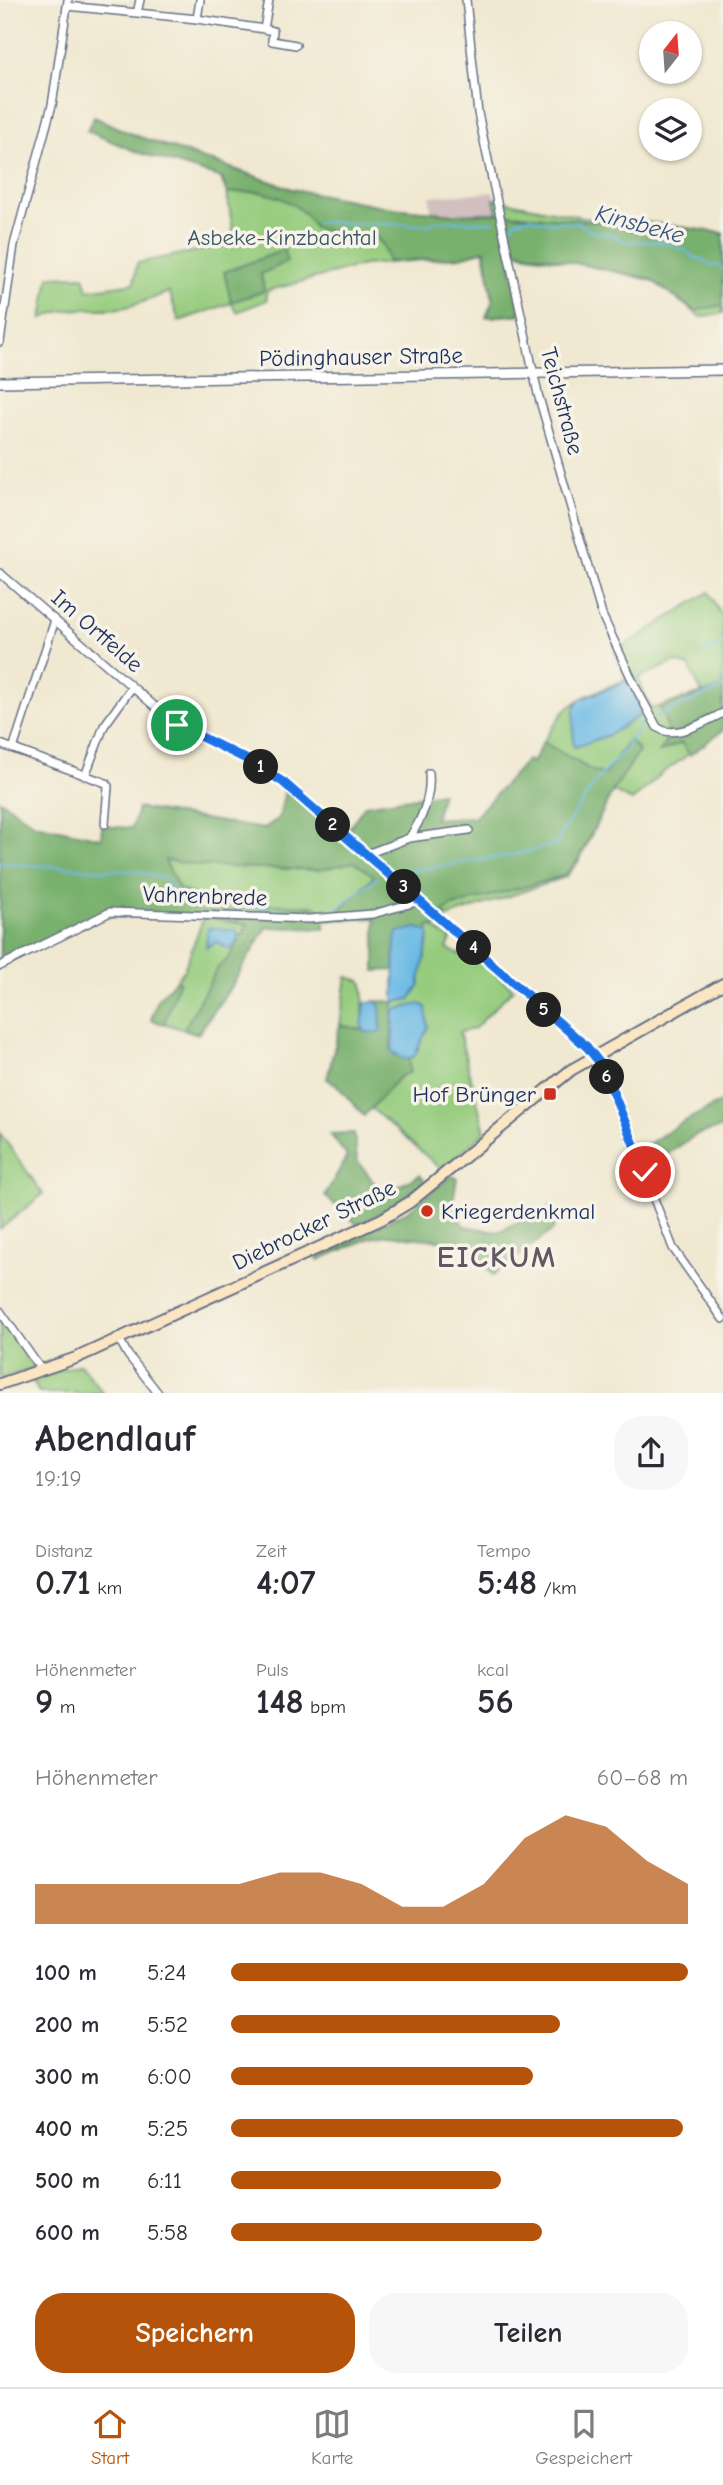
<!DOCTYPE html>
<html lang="de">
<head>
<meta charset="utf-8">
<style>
	:root { --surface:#fff; --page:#f7f7f7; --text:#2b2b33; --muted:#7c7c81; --line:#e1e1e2; --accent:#b45309 }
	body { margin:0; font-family:"Comic Neue",sans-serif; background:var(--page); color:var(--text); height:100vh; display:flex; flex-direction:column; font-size:26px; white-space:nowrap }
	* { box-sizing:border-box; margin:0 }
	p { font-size:23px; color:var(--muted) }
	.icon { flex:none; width:38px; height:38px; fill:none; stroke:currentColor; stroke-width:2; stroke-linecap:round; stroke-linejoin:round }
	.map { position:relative; height:1393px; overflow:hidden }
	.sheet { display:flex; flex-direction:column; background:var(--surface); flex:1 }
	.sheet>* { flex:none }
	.needle { width:46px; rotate:17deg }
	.tools { position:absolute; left:639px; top:21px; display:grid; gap:14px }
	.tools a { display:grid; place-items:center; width:63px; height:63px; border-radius:50%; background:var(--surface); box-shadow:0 2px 5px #0004; font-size:35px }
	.pin { position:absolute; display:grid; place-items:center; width:60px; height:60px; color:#fff; margin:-30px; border:4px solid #fff; border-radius:50%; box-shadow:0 2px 7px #0007 }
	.km { position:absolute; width:35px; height:35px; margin:-18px; border-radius:50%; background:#222; color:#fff; font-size:19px; line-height:35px; text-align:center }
	.round { display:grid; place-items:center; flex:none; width:74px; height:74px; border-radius:28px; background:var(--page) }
	.headline { display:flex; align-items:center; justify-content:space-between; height:119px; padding:0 35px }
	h1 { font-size:38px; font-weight:700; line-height:52px }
	.metrics { display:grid; grid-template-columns:repeat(3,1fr); gap:10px; height:119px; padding:7px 35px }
	.metrics div { display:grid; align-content:center }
	.metrics b { font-size:35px; font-weight:700 }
	.metrics small { font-size:19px; font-weight:400 }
	.metrics p { font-size:19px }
	.chart { height:196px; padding:14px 35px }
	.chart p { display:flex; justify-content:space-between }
	.chart svg { width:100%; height:126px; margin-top:7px; fill:var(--accent); opacity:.7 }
	.button { display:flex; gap:14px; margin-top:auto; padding:14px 35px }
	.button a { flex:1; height:80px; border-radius:28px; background:var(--accent); color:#fff; font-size:28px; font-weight:700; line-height:80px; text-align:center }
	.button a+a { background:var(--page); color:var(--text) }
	ul { padding:0 35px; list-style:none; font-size:23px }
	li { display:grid; grid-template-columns:112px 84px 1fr; align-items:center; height:52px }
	li i { height:18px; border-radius:9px; background:var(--accent) }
	.tabs { display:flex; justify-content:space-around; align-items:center; height:98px; border-top:2px solid var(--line); background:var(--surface); font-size:19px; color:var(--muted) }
	.tabs a { display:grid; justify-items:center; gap:4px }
	.tabs .selected { color:var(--accent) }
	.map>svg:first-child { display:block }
</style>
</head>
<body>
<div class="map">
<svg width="723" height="1393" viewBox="0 0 723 1393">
	<rect width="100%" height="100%" fill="#f7f3e8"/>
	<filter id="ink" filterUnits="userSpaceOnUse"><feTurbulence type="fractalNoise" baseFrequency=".0143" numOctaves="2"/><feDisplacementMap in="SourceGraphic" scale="14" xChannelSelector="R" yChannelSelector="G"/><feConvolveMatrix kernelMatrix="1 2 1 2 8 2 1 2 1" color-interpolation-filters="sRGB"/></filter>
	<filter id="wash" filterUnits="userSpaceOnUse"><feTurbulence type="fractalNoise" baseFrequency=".00686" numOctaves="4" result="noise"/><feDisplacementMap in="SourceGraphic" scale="28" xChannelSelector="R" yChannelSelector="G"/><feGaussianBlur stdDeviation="1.57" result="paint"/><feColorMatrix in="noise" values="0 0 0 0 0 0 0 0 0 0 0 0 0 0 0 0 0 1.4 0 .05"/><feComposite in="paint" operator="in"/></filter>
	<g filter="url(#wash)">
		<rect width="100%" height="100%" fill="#f0e8d0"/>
		<!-- industrial -->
		<path fill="#d2bfc0" d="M493 192 498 213 431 212 430 196Z"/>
		<!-- green -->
		<path fill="#96cc7e" stroke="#587e6e" stroke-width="2" fill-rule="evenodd" d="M214 162 292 189 322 205 454 214 497 213 494 199 611 223 638 232 645 222 723 233V313L701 317 653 281 596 266 522 254 508 249 521 314 486 317 493 301 484 250 460 257 364 265 266 291 267 300 237 312 231 303 179 321 169 292C155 297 140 304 126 307 98 313 70 302 42 319L49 277 84 276 88 290 134 283 137 263 235 243 227 193Z
			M709 592 720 613H723V730L661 774 632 801 612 791 579 861 566 877 450 916 335 915 325 914 319 909 265 926 232 986 198 1034 163 1023 176 980 183 972 205 914H105L0 801 35 825 102 839 133 829 222 824 342 839 434 819 475 818 532 763 543 742 564 711 582 698 627 679 615 652ZM675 662 689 666 702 693 651 709 638 678Z
			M429 924 451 940 447 948 459 955 465 946 513 989 474 1029 459 1032 485 1132 441 1169 371 1108 400 1076 409 1072V1059L414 1057 398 1009 394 1012V1002L410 999C423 980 427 947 429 924Z
			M347 977 362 981C366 998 360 1022 365 1032L340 1025Z
			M0 1133 43 1194 0 1229Z
			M0 1318 35 1368 0 1379Z
			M80 1364 103 1393H39L32 1380Z"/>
		<!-- forest -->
		<path fill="#78b06d" stroke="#4a7066" stroke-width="2" fill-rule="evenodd" d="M94 117 134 135 292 189 392 208 454 214 498 213 611 223 638 232 645 222 723 233V305L695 311 650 279 508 249 521 314 486 317 493 301 485 250 460 257 388 262 383 245 376 237H357L314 228C306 208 281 196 260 192 250 191 238 193 227 193L222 178 137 152 87 131Z
			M284 250 287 262 261 274 264 289 262 292 231 302 224 272Z
			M723 687V730L690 755 681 743 660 752C671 735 668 725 660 708Z
			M629 740 639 751 613 791 578 860 564 876 453 906 443 912 447 919 435 927 429 925 428 931 417 928 395 941 394 970 375 971V918L325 920 324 929 267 927 231 986 197 1033 184 1029 218 967 228 959 248 925 205 917 105 916 0 965V800L35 824 101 838 102 826 132 828 138 808 263 829 279 818 285 790 342 838 365 805 442 793 435 819 475 817 527 760 532 763 543 742 593 771 605 774ZM165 860 202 866 318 870 354 862 374 876 335 915 325 914 315 906 211 902 179 889Z
			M176 980 179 981 164 1024 151 1020 158 999Z
			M376 1001 394 1002 391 1050 395 1055 409 1059 410 1072 400 1076 364 1116 336 1084 327 1079 340 1025 378 1033 381 1030 380 1008Z
			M723 1101V1127L696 1135 649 1166 642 1148 683 1122Z
			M354 1133 357 1160 383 1194 420 1175 425 1181 388 1209 358 1225 325 1196 347 1156 330 1134Z
			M451 1176 457 1178 452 1207 464 1226 498 1232 520 1221 539 1219 550 1206 554 1229 493 1275 467 1243 388 1235 370 1238 318 1260 316 1256 408 1211Z"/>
		<!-- water -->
		<path fill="#6bbae5" stroke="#4374a2" stroke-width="2" d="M629 680 643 713 609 735 575 747 573 745 574 710 579 700Z
			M208 928 236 930 240 936 232 948 227 949 217 942 206 947Z
			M417 928 428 931 429 937 419 986 410 999 394 1002 395 941 398 932Z
			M376 1001 380 1008 381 1030 378 1033 365 1032 362 1026 365 1003Z
			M420 1004 426 1007 428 1027 414 1057 403 1059 392 1051 394 1012 398 1009Z"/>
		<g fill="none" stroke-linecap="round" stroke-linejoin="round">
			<!-- stream -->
			<path stroke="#6bbae5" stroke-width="2" d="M317 222 423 225H430L436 221 494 222
				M506 226H513L516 221 531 217 540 221 555 223 562 221 571 224 577 222 592 232 611 234 624 241 665 242 686 251 695 258 702 259 711 266 718 265 723 269
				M704 653 723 644
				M654 718 723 687
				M642 722 643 713
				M0 863 141 872 165 879 175 891 208 904 328 914 377 878
				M400 872 514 855 557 844 563 830 600 776 625 750 642 722 648 720"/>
		</g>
	</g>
	<g filter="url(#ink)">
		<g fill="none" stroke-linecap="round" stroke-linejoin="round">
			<defs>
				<path id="minor" d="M466 0 478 113 538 394 602 615 636 688 657 727C674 741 706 721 723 713
					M67 6 197 19 264 29 269 0
					M137 13 140 0
					M197 19 200 0
					M264 29 273 31 272 41 296 45
					M0 342 14 245 52 105 68 0
					M0 573 173 722 264 769 283 782 587 1047 603 1067 673 1248 723 1319
					M0 744 106 783 108 786 105 824
					M13 749 55 620
					M85 776 104 726 132 687
					M409 838C423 818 431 797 429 773
					M367 854 409 838 469 830
					M0 966 110 912 309 919 373 914 420 901
					M0 1311 42 1371
					M119 1339 128 1355 158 1393"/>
				<path id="tertiary" d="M0 382 723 370"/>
				<path id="secondary" d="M0 1384 76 1358 382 1219 410 1202 571 1070 723 984"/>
			</defs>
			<!-- minor casing -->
			<use href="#minor" stroke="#667086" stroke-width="10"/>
			<!-- tertiary casing -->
			<use href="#tertiary" stroke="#667086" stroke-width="12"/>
			<!-- secondary casing -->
			<use href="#secondary" stroke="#667086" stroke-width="14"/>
			<!-- minor -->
			<use href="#minor" stroke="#fff" stroke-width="7"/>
			<!-- tertiary -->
			<use href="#tertiary" stroke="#fff" stroke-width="9"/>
			<!-- secondary -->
			<use href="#secondary" stroke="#fbe6c4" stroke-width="10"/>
		</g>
	</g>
	<g fill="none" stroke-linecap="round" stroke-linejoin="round" filter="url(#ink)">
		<defs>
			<path id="route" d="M177 725 248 760 283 782 587 1047 603 1067 645 1172"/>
		</defs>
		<!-- route casing -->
		<use href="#route" stroke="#fff" stroke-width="14"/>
		<!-- route -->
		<use href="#route" stroke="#1a73e8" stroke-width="9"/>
	</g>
	<!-- markers -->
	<g fill="#c8321e" stroke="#f7f3e8" stroke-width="2.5">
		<rect x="543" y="1087" width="14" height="14" rx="3.5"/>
		<circle cx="427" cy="1211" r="7"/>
	</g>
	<g text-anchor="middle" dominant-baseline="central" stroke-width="7" stroke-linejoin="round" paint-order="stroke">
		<!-- park labels -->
		<g font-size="23" fill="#3a5666" stroke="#f7f3e8">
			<text x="282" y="237">Asbeke-Kinzbachtal</text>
		</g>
		<!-- street labels -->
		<g font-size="23" fill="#1b2f5e" stroke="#f7f3e8">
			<text transform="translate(361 357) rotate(-1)">Pödinghauser Straße</text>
			<text transform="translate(562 401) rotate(75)">Teichstraße</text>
			<text transform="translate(97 631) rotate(41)">Im Ortfelde</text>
			<text transform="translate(205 896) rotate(2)">Vahrenbrede</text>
			<text transform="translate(314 1225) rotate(-26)">Diebrocker Straße</text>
		</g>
		<!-- poi labels -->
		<g font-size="23" fill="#1b2f5e" stroke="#f7f3e8" text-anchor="end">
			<text x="536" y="1094">Hof Brünger</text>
			<text x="441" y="1211" text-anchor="start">Kriegerdenkmal</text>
		</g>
		<!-- water labels -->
		<g font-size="24" font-style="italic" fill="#2f5280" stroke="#f7f3e8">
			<text transform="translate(640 224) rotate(15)">Kinsbeke</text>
		</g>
		<!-- district labels -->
		<g font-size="30" font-weight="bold" letter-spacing="2" fill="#615861" stroke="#f7f3e8">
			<text x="497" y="1257">EICKUM</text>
		</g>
	</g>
</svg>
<div class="tools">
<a><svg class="needle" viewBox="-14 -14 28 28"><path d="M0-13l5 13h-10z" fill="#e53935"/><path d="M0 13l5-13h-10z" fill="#7c7c81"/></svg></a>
<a><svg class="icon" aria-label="layers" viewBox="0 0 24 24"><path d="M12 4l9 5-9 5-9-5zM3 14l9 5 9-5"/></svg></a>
</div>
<div class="pin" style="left:177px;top:725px;background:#1e9e55"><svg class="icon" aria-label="arrive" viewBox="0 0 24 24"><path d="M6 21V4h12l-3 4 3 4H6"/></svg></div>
<div class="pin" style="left:645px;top:1172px;background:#d93025"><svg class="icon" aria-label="check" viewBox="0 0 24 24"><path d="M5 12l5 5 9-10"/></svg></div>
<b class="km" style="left:261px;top:767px">1</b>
<b class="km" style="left:333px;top:825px">2</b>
<b class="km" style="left:404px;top:887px">3</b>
<b class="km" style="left:474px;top:948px">4</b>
<b class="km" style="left:544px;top:1010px">5</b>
<b class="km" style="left:607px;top:1077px">6</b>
</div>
<section class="sheet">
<div class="headline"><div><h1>Abendlauf</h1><p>19:19</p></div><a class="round"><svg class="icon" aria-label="share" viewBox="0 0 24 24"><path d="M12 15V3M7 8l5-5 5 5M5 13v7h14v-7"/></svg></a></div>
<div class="metrics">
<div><p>Distanz</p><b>0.71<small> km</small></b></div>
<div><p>Zeit</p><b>4:07</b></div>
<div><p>Tempo</p><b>5:48<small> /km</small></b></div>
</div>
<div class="metrics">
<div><p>Höhenmeter</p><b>9<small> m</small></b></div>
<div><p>Puls</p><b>148<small> bpm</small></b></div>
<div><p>kcal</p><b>56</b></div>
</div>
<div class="chart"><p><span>Höhenmeter</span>60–68 m</p>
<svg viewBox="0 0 160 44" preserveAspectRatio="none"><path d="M0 44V30L10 30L20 30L30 30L40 30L50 30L60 26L70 26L80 30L90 38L100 38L110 30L120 14L130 6L140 10L150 22L160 30V44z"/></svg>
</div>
<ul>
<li><b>100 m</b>5:24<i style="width:100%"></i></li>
<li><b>200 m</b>5:52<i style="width:72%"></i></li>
<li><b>300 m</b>6:00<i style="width:66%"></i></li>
<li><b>400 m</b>5:25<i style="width:99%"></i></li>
<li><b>500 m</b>6:11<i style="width:59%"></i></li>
<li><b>600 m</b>5:58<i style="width:68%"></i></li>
</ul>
<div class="button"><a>Speichern</a><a>Teilen</a></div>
</section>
<nav class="tabs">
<a class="selected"><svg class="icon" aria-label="home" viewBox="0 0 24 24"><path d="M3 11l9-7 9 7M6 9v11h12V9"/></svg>Start</a>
<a><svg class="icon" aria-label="map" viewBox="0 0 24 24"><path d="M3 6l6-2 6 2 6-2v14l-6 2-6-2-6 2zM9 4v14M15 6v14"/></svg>Karte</a>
<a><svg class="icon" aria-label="saved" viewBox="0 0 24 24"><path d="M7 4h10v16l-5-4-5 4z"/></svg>Gespeichert</a>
</nav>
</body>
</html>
